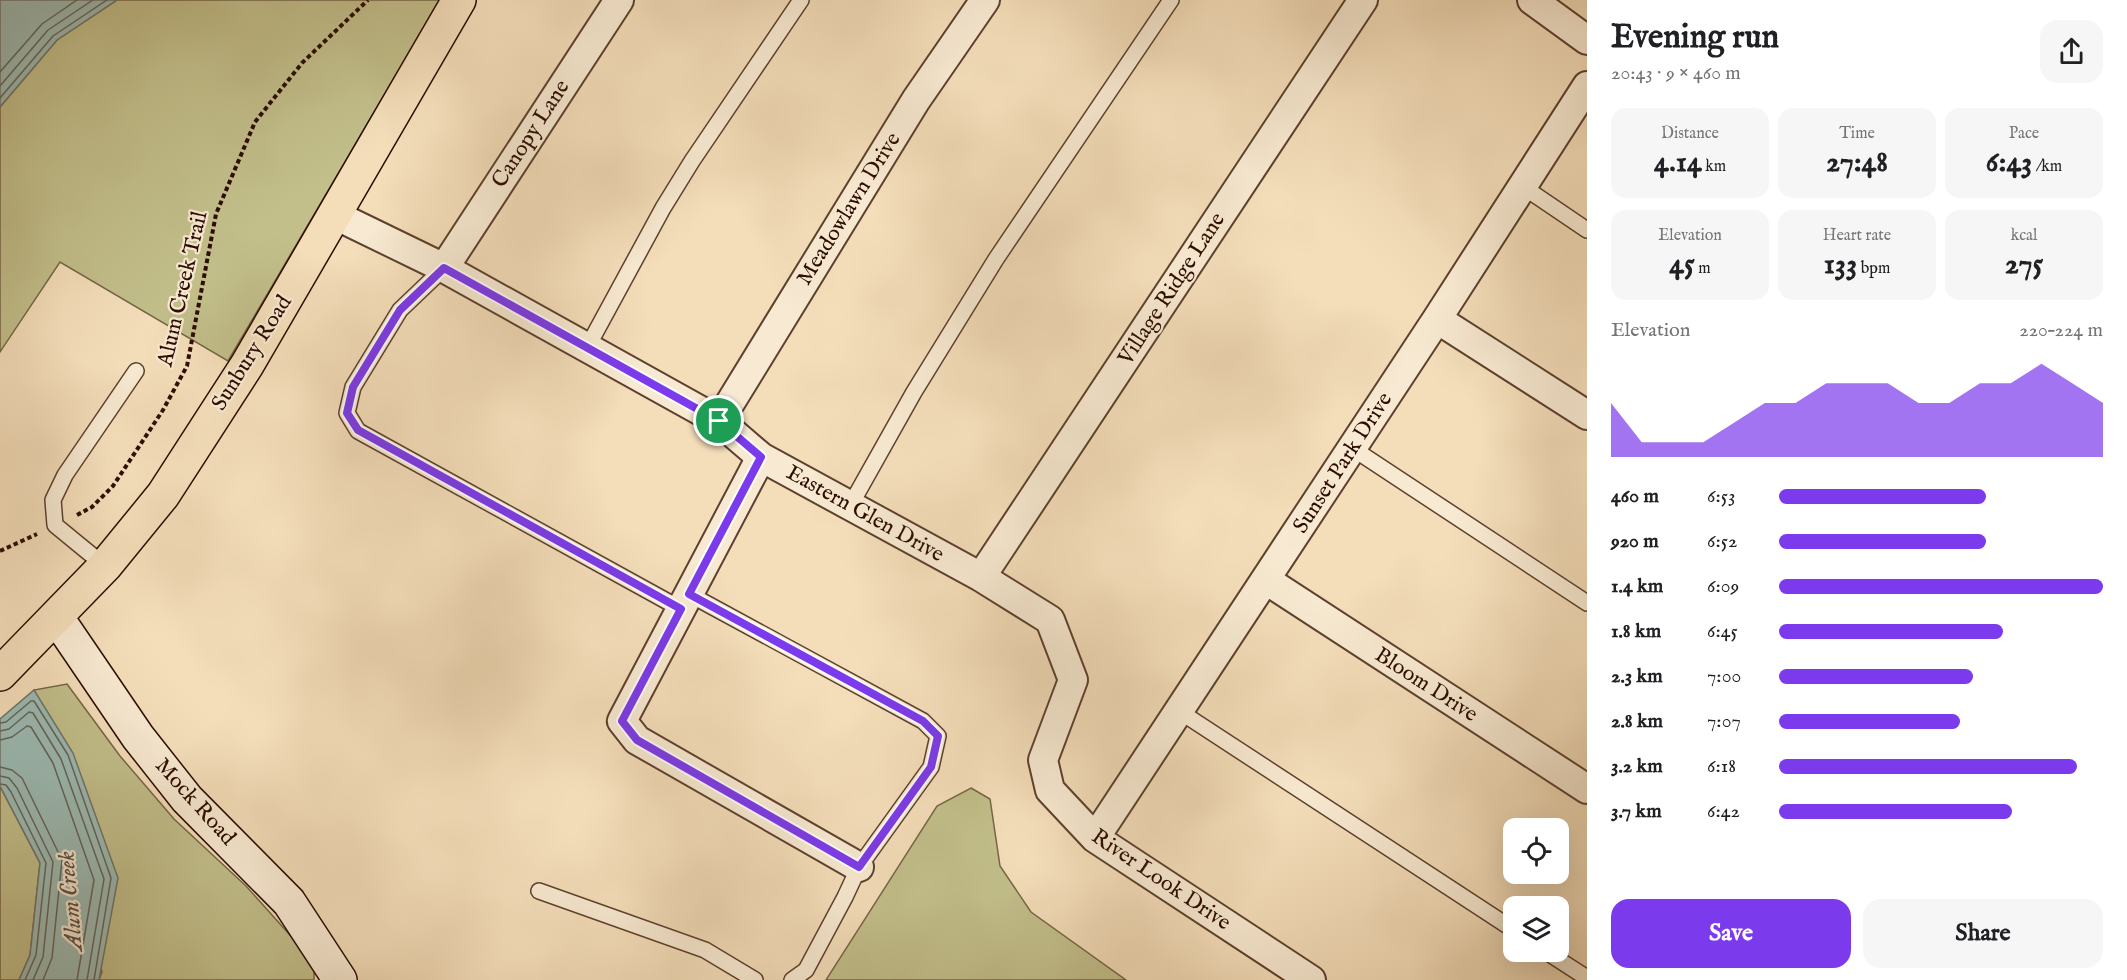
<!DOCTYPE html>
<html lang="en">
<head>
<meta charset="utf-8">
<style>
	:root { --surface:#fff; --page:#f6f6f6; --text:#202124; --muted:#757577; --accent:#7c3aed }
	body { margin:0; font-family:"IM FELL English",serif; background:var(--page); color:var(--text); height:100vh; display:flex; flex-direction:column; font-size:22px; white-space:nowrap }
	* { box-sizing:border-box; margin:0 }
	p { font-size:20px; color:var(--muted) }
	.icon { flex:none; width:33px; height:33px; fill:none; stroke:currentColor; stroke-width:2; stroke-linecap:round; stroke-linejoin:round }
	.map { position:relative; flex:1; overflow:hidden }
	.side { display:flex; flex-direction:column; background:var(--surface); width:540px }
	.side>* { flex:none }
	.fabs { position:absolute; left:1503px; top:818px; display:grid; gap:12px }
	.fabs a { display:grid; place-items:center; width:66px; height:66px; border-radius:12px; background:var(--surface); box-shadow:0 6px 24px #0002; font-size:30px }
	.pin { position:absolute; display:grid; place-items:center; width:51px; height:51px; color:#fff; margin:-26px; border:3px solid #fff; border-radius:50%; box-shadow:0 2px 6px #0007 }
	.round { display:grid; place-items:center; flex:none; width:63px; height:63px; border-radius:18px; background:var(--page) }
	.head { display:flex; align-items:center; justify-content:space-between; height:102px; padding:0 24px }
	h1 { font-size:33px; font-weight:800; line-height:45px }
	.metrics { display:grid; grid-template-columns:repeat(3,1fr); gap:9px; height:102px; padding:6px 24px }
	.metrics div { display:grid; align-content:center; border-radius:15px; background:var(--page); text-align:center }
	.metrics b { font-size:30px; font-weight:800 }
	.metrics small { font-size:16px; font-weight:400 }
	.metrics p { font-size:16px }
	.chart { height:168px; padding:12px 24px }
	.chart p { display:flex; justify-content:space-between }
	.chart svg { width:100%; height:108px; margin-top:6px; fill:var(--accent); opacity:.7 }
	.button { display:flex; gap:12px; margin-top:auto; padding:12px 24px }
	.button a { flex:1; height:69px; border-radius:18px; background:var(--accent); color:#fff; font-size:24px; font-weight:800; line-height:69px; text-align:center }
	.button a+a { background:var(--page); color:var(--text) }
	ul { padding:0 24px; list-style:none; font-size:20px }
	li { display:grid; grid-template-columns:96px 72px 1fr; align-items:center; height:45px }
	li i { height:15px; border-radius:8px; background:var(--accent) }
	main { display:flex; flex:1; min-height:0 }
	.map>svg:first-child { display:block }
</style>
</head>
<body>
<main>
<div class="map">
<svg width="1587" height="980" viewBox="0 0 1587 980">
	<rect width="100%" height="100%" fill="#f4deba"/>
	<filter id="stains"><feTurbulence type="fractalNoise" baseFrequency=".00333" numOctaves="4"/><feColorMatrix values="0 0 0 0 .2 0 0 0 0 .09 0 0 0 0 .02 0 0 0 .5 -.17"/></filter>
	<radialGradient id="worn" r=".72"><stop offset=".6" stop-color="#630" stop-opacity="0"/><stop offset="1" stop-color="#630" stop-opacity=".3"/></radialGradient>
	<!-- green -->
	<path fill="#c2bf8b" stroke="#766646" stroke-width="1.5" d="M117 0H440L228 361 60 262 0 352V107L57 40Z
		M67 684 120 756 174 819 246 886 314 962V980H99L102 972 34 690Z
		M0 786 40 863 30 955 19 980H0Z
		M971 788 990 799 1000 866 1031 912 1126 980H826L937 806Z"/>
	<!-- water -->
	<path fill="#9cbbb4" stroke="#6f756c" stroke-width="1.5" d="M0 0H117L57 40 0 107Z
		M34 690 73 753 118 878 99 980H19L30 955 40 863 0 786V719Z"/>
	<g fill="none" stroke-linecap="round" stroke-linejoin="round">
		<!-- shore -->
		<path stroke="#64645a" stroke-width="1.5" d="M0 72 42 24 77 0
			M0 86 48 30 93 0
			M0 98 53 36 107 0
			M0 723 6 722 31 701H34L68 755 111 878 94 980
			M0 731 9 729 29 712 33 713 61 759 104 879 87 980
			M0 740 12 737 27 726 31 727 53 763 94 880 77 980
			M0 767 12 770 22 778 62 860 52 958 43 980
			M0 776 9 778 17 788 53 862 43 957 33 980
			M0 784 6 785 11 792 46 863 36 955 25 980"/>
		<defs>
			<path id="lane" d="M1522 186 1587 230
				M444 268 400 310 353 387 347 413 358 431 681 609
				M587 348 663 208 692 161 801 0
				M1352 448 1587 603
				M850 506 914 392 996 259 1171 0
				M105 566 55 525 53 500 65 475 136 371
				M689 594 923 721 938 736 931 767 859 867 845 897 806 970 792 980
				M1179 711 1514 930
				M539 891 705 950 755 980
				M1545 951 1587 978"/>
			<path id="street" d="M1532 0 1587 40
				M335 215 444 268 719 421 761 457 981 577 1050 620 1073 680 1043 760 1050 790 1095 838 1311 980
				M444 268 619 0
				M1437 319 1587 415
				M719 421 916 100 985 0
				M761 457 622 721 637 740 859 867
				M981 577 1363 0
				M1266 580 1587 789
				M1095 838 1437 319 1587 86"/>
			<path id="secondary" d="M57 618 138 737 187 799 289 902 340 980"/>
			<path id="primary" d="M0 674 105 566 163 495 247 365 459 0"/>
		</defs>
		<!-- lane casing -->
		<use href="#lane" stroke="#5d402e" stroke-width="18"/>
		<!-- street casing -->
		<use href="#street" stroke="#5d402e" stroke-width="32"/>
		<!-- secondary casing -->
		<use href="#secondary" stroke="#2b0c00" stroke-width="36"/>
		<!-- primary casing -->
		<use href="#primary" stroke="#2b0c00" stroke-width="36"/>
		<!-- path -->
		<path stroke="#2b0c00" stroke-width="4" stroke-dasharray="4.5 3" stroke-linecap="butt" d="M77 515 92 507 113 486 163 410 187 366 216 214 255 122 302 63 368 0
			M0 551 37 534"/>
		<!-- lane -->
		<use href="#lane" stroke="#f8ead2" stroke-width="15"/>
		<!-- street -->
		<use href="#street" stroke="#f8ead2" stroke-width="28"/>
		<!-- secondary -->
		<use href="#secondary" stroke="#f8ead2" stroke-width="33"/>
		<!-- primary -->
		<use href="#primary" stroke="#f4deba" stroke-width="33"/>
	</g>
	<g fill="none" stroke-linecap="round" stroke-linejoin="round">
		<defs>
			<path id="route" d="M444 268 719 421 761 457 689 594 923 721 938 736 931 767 859 867 637 740 622 721 681 609 358 430 347 413 353 387 400 310Z"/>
		</defs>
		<!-- route casing -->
		<use href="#route" stroke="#fff" stroke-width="12"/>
		<!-- route -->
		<use href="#route" stroke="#7c3aed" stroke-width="8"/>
	</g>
	<g text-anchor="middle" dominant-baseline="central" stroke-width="4.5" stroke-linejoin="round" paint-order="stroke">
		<!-- street labels -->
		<g font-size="22" fill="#2b0c00" stroke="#f8ead2">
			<text transform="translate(531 134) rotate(-57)">Canopy Lane</text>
			<text transform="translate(849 209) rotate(-58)">Meadowlawn Drive</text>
			<text transform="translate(183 289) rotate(-77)">Alum Creek Trail</text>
			<text transform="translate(1172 289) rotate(-57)">Village Ridge Lane</text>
			<text transform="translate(252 353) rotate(-58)">Sunbury Road</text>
			<text transform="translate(1343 463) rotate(-57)">Sunset Park Drive</text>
			<text transform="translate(865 514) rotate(29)">Eastern Glen Drive</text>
			<text transform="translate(1426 685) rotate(33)">Bloom Drive</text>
			<text transform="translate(195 802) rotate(48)">Mock Road</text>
			<text transform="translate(1161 880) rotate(34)">River Look Drive</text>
		</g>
		<!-- water labels -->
		<g font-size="24" font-style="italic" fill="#585248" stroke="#f8ead2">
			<text transform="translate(71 901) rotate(-95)">Alum Creek</text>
		</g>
	</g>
	<rect width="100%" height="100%" filter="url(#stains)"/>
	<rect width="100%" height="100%" fill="url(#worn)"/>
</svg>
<div class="fabs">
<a><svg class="icon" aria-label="locate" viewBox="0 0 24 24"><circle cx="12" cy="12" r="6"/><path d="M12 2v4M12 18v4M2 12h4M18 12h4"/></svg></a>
<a><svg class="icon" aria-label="layers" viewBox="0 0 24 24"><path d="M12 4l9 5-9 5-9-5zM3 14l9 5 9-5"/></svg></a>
</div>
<div class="pin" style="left:719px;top:421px;background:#1e9e55"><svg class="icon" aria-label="arrive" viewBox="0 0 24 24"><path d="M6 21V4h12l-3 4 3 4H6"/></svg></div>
</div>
<section class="side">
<div class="head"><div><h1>Evening run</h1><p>20:43 · 9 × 460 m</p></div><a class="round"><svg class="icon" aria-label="share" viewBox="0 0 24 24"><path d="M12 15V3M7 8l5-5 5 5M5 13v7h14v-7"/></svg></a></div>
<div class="metrics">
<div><p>Distance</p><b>4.14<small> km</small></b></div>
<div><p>Time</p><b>27:48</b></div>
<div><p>Pace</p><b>6:43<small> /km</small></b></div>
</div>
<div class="metrics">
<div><p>Elevation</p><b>45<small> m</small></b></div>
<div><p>Heart rate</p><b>133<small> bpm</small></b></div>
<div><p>kcal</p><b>275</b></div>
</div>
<div class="chart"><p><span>Elevation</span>220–224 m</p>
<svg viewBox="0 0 160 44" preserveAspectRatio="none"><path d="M0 44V22L10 38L20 38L30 38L40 30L50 22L60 22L70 14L80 14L90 14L100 22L110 22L120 14L130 14L140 6L150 14L160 22V44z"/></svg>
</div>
<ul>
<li><b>460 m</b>6:53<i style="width:64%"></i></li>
<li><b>920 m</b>6:52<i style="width:64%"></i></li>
<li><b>1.4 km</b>6:09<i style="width:100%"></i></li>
<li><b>1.8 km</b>6:45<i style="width:69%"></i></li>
<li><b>2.3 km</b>7:00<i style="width:60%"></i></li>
<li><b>2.8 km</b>7:07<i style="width:56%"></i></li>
<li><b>3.2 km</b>6:18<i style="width:92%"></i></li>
<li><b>3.7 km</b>6:42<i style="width:72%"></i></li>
</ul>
<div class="button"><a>Save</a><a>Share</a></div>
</section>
</main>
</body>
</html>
